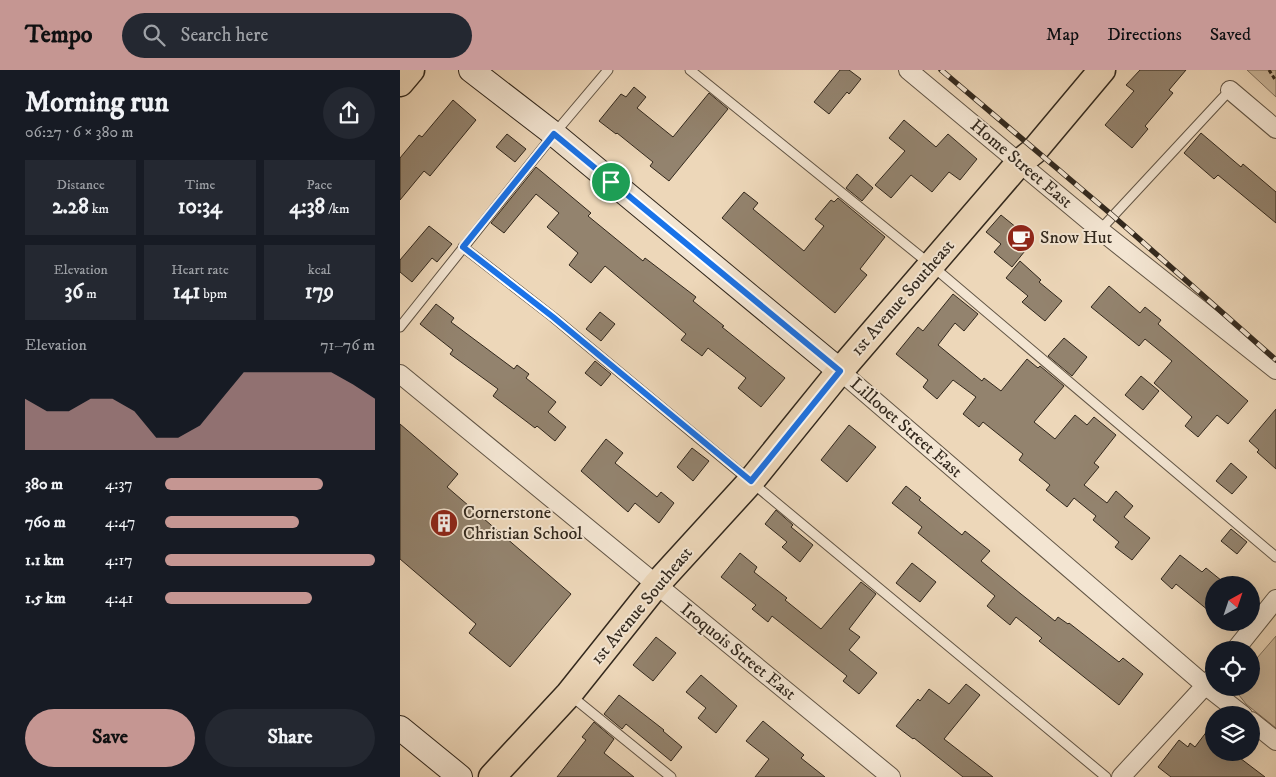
<!DOCTYPE html>
<html lang="en">
<head>
<meta charset="utf-8">
<style>
	:root { --surface:#171b24; --page:#242831; --text:#f1f3f6; --muted:#9ea1a6; --accent:#c59692 }
	body { margin:0; font-family:"IM FELL DW Pica",serif; background:var(--page); color:var(--text); height:100vh; display:flex; flex-direction:column; font-size:19px; white-space:nowrap }
	* { box-sizing:border-box; margin:0 }
	p { font-size:16px; color:var(--muted) }
	.icon { flex:none; width:28px; height:28px; fill:none; stroke:currentColor; stroke-width:2; stroke-linecap:round; stroke-linejoin:round }
	.map { position:relative; flex:1; overflow:hidden }
	.panel { display:flex; flex-direction:column; background:var(--surface); width:400px }
	.panel>* { flex:none }
	.needle { width:32px; rotate:40deg }
	.tools { position:absolute; left:805px; top:506px; display:grid; gap:10px }
	.tools a { display:grid; place-items:center; width:55px; height:55px; border-radius:50%; background:var(--surface); box-shadow:0 5px 20px #0002; font-size:25px }
	.pin { position:absolute; display:grid; place-items:center; width:42px; height:42px; color:#fff; margin:-21px; border:2px solid #fff; border-radius:50%; box-shadow:0 1px 5px #0007 }
	.round { display:grid; place-items:center; flex:none; width:52px; height:52px; border-radius:26px; background:var(--page) }
	.headline { display:flex; align-items:center; justify-content:space-between; height:85px; padding:0 25px }
	h1 { font-size:28px; font-weight:700; line-height:38px }
	.stats { display:grid; grid-template-columns:repeat(3,1fr); gap:8px; height:85px; padding:5px 25px }
	.stats div { display:grid; align-content:center; border-radius:0px; background:var(--page); text-align:center }
	.stats b { font-size:21px; font-weight:700 }
	.stats small { font-size:14px; font-weight:400 }
	.stats p { font-size:14px }
	.chart { height:140px; padding:10px 25px }
	.chart p { display:flex; justify-content:space-between }
	.chart svg { width:100%; height:90px; margin-top:5px; fill:var(--accent); opacity:.7 }
	.cta { display:flex; gap:10px; margin-top:auto; padding:10px 25px }
	.cta a { flex:1; height:58px; border-radius:30px; background:var(--accent); color:#111; font-size:20px; font-weight:700; line-height:58px; text-align:center }
	.cta a+a { background:var(--page); color:var(--text) }
	ul { padding:0 25px; list-style:none; font-size:16px }
	li { display:grid; grid-template-columns:80px 60px 1fr; align-items:center; height:38px }
	li i { height:12px; border-radius:6px; background:var(--accent) }
	header { display:flex; align-items:center; gap:30px; box-sizing:border-box; height:70px; padding:0 25px; background:var(--accent); color:#111 }
	header strong { font-size:24px }
	nav { display:flex; gap:28px; margin-inline-start:auto; font-size:18px }
	.search { width:350px; height:45px; background:var(--page); display:flex; align-items:center; gap:12px; box-sizing:border-box; padding:0 18px; border-radius:28px; color:var(--muted); font-size:19px }
	main { display:flex; flex:1; min-height:0 }
	.map>svg:first-child { display:block }
</style>
</head>
<body>
<header>
<strong>Tempo</strong>
<div class="search"><svg class="icon" aria-label="search" viewBox="0 0 24 24"><circle cx="10" cy="10" r="6"/><path d="M15 15l6 6"/></svg>Search here</div>
<nav><a>Map</a><a>Directions</a><a>Saved</a></nav>
</header>
<main>
<section class="panel">
<div class="headline"><div><h1>Morning run</h1><p>06:27 · 6 × 380 m</p></div><a class="round"><svg class="icon" aria-label="share" viewBox="0 0 24 24"><path d="M12 15V3M7 8l5-5 5 5M5 13v7h14v-7"/></svg></a></div>
<div class="stats">
<div><p>Distance</p><b>2.28<small> km</small></b></div>
<div><p>Time</p><b>10:34</b></div>
<div><p>Pace</p><b>4:38<small> /km</small></b></div>
</div>
<div class="stats">
<div><p>Elevation</p><b>36<small> m</small></b></div>
<div><p>Heart rate</p><b>141<small> bpm</small></b></div>
<div><p>kcal</p><b>179</b></div>
</div>
<div class="chart"><p><span>Elevation</span>71–76 m</p>
<svg viewBox="0 0 160 44" preserveAspectRatio="none"><path d="M0 44V19L10 25L20 25L30 19L40 19L50 25L60 38L70 38L80 32L90 19L100 6L110 6L120 6L130 6L140 6L150 12L160 19V44z"/></svg>
</div>
<ul>
<li><b>380 m</b>4:37<i style="width:75%"></i></li>
<li><b>760 m</b>4:47<i style="width:64%"></i></li>
<li><b>1.1 km</b>4:17<i style="width:100%"></i></li>
<li><b>1.5 km</b>4:41<i style="width:70%"></i></li>
</ul>
<div class="cta"><a>Save</a><a>Share</a></div>
</section>
<div class="map">
<svg width="876" height="707" viewBox="0 0 876 707">
	<rect width="100%" height="100%" fill="#edd7b9"/>
	<filter id="stains"><feTurbulence type="fractalNoise" baseFrequency=".004" numOctaves="4"/><feColorMatrix values="0 0 0 0 .2 0 0 0 0 .09 0 0 0 0 .02 0 0 0 .5 -.17"/></filter>
	<radialGradient id="worn" r=".72"><stop offset=".6" stop-color="#630" stop-opacity="0"/><stop offset="1" stop-color="#630" stop-opacity=".3"/></radialGradient>
	<!-- green -->
	<path fill="#cdb99e" stroke="#80705e" d="M847 0H876V27Z
		M876 566V658L846 634 835 620 836 618H851V595Z"/>
	<!-- building -->
	<path fill="#93836e" stroke="#32281d" d="M440 0H449L461 9 449 24 447 22 429 44 414 32Z
		M740 0H786L769 20 773 23 745 56 748 59 732 78 705 55 734 21 726 15Z
		M234 17 246 27 237 38 273 67 309 23 328 39 269 111 250 96 253 92 217 63 216 64 199 51 221 24 226 27Z
		M53 30 76 50 30 106 24 101 0 130V88L19 65 22 67Z
		M504 50 536 77 548 64 577 89 560 110 549 102 532 122 511 105 491 128 475 115 505 81 489 68Z
		M801 63 841 97 843 94 876 122V153L818 105 814 109 784 83Z
		M107 64 126 79 115 92 96 77Z
		M136 97 191 143 188 146 243 191 245 188 296 227 293 231 324 256 322 257 385 308 361 337 338 318 346 308 308 278 302 286 281 270 286 264 205 196 191 213 169 195 178 183 147 157 159 143 136 124 104 163 91 153Z
		M457 104 473 118 462 131 446 118Z
		M344 122 358 133 353 139 404 181 424 156 415 149 431 130 434 132 438 128 485 167 460 199 467 205 435 243 322 148Z
		M601 145 633 171 612 197 594 182 601 174 586 162Z
		M29 156 52 174 37 192 32 188 12 212 0 202V190Z
		M620 191 641 210 639 212 662 231 645 251 622 232 628 226 606 208Z
		M709 216 740 243 745 237 761 250 758 254 848 331 828 354 817 345 798 367 785 356 792 347 754 313 772 291 745 269 739 276 691 237Z
		M553 224 578 244 564 261 555 253 538 275 582 311 584 308 601 321 627 289 638 298 640 296 664 316 634 352 655 369 675 345 687 355 694 347 716 365 694 393 699 397 684 415 707 433 716 421 733 436 724 447 750 468 732 490 715 477 719 472 693 450 696 446 674 428 667 437 646 420 650 415 619 390 623 384 583 352 579 357 563 344 576 327 553 310 537 329 523 317 528 310 496 284 518 257 523 261Z
		M36 234 54 248 51 252 114 299 117 295 129 304 126 308 156 332 148 342 166 357 155 371 137 356 135 358 93 326 98 319 50 284 53 280 20 254Z
		M200 242 215 254 201 271 186 259Z
		M664 268 687 287 672 306 648 286Z
		M195 291 211 304 201 316 185 303Z
		M741 306 759 321 743 340 725 325Z
		M876 339V399L857 382 859 380 849 371Z
		M0 354 58 404 47 417 171 524 110 597 69 563 76 554 0 489Z
		M449 355 476 377 447 412 421 390Z
		M206 369 223 383 215 393 257 427 261 422 274 433 259 453 235 433 228 442 181 401Z
		M292 378 309 391 293 411 277 397Z
		M831 393 847 407 832 424 816 411Z
		M506 416 521 428 519 430 562 465 565 461 590 481 581 491 621 524 655 551 658 547 668 554 669 553 719 592 723 588 743 604 719 635 639 571 642 568 616 547 610 555 587 536 595 526 518 463 522 457 492 433Z
		M376 440 393 455 391 457 413 475 400 492 382 477 387 472 365 454Z
		M831 459 847 472 837 484 821 471Z
		M340 483 357 497 354 502 387 528 385 530 421 559 461 512 476 524 449 559 460 567 449 580 477 603 459 624 443 611 447 606 372 546 368 552 352 539 356 535 321 507Z
		M780 485 802 502 806 498 827 515H814V545L776 514 772 519 761 509Z
		M512 493 536 512 520 532 496 513Z
		M256 567 276 583 253 611 233 595Z
		M301 605 337 636 316 663 298 648 306 638 286 622Z
		M566 614 580 625 544 669 593 707H563L514 668 513 669 496 656 518 629 520 631 529 619 549 634Z
		M219 625 264 660 263 661 282 677 271 691 226 654 222 659 204 644Z
		M363 651 404 685 401 688 425 707H355L369 689 346 671Z
		M194 652 214 669 204 683 234 707H157L186 670 182 667Z
		M814 652V682H832L865 707H771L758 697 779 670 788 677 790 673 795 677Z"/>
	<g fill="none" stroke-linecap="round" stroke-linejoin="round">
		<defs>
			<path id="lane" d="M290 0 531 195 876 487
				M700 160 830 20
				M63 177 153 247 706 707
				M0 257 154 64 208 0
				M170 625 271 707"/>
			<path id="street" d="M508 0 700 160 876 300
				M830 20 876 59
				M440 301 806 616 843 645
				M0 304 491 707
				M835 580 876 529
				M851 651 876 671
				M721 707 814 606"/>
			<path id="secondary" d="M71 0 154 64 440 301
				M0 658 60 707"/>
			<path id="primary" d="M0 13 11 0
				M92 707 169 624 256 515 351 411 440 301 619 93 634 81 702 0"/>
		</defs>
		<!-- lane casing -->
		<use href="#lane" stroke="#615444" stroke-width="11"/>
		<!-- street casing -->
		<use href="#street" stroke="#615444" stroke-width="20"/>
		<!-- secondary casing -->
		<use href="#secondary" stroke="#32281d" stroke-width="26"/>
		<!-- primary casing -->
		<use href="#primary" stroke="#32281d" stroke-width="29"/>
		<!-- path -->
		<path stroke="#32281d" stroke-width="3" stroke-dasharray="4 2.5" stroke-linecap="butt" d="M869 0 876 11"/>
		<!-- lane -->
		<use href="#lane" stroke="#f3e5d2" stroke-width="9"/>
		<!-- street -->
		<use href="#street" stroke="#f3e5d2" stroke-width="18"/>
		<!-- secondary -->
		<use href="#secondary" stroke="#f3e5d2" stroke-width="24"/>
		<!-- primary -->
		<use href="#primary" stroke="#edd7b9" stroke-width="26"/>
		<defs>
			<path id="rail" d="M541 0 712 145 876 290"/>
		</defs>
		<!-- rail casing -->
		<use href="#rail" stroke="#32281d" stroke-width="5.5"/>
		<!-- rail -->
		<use href="#rail" stroke="#f3e5d2" stroke-width="4" stroke-dasharray="11" stroke-linecap="butt"/>
	</g>
	<g fill="none" stroke-linecap="round" stroke-linejoin="round">
		<defs>
			<path id="route" d="M154 64 440 301 351 411 153 247 63 177Z"/>
		</defs>
		<!-- route casing -->
		<use href="#route" stroke="#fff" stroke-width="10"/>
		<!-- route -->
		<use href="#route" stroke="#1a73e8" stroke-width="6"/>
	</g>
	<!-- icons -->
	<defs>
		<symbol id="cafe-disc" viewBox="-11 -11 22 22"><circle r="9.5" fill="#8f2418" stroke="#f3e5d2"/><path d="M-5.5-4.5H6V0H3Q3 3.5 0 3.5H-2.5Q-5.5 3.5-5.5 0ZM3-3.2v2h1.7v-2ZM-6 4.5H4V6H-6Z" fill="#fff"/></symbol>
		<symbol id="building-disc" viewBox="-11 -11 22 22"><circle r="9.5" fill="#8f2418" stroke="#f3e5d2"/><path d="M-4-6H4V6H1V3H-1V6H-4ZM-2.5-4.3h1.7v1.8h-1.7ZM.8-4.3h1.7v1.8H.8ZM-2.5-1h1.7V.8h-1.7ZM.8-1h1.7V.8H.8Z" fill="#fff"/></symbol>
	</defs>
	<g fill-rule="evenodd">
		<use href="#cafe-disc" x="605" y="152" width="32" height="32"/>
		<use href="#building-disc" x="28" y="437" width="32" height="32"/>
	</g>
	<g text-anchor="middle" dominant-baseline="central" stroke-width="4" stroke-linejoin="round" paint-order="stroke">
		<!-- street labels -->
		<g font-size="18" fill="#32281d" stroke="#f3e5d2">
			<text transform="translate(621 94) rotate(40)">Home Street East</text>
			<text transform="translate(503 228) rotate(-49)">1st Avenue Southeast</text>
			<text transform="translate(506 358) rotate(41)">Lillooet Street East</text>
			<text transform="translate(242 536) rotate(-50)">1st Avenue Southeast</text>
			<text transform="translate(338 582) rotate(39)">Iroquois Street East</text>
		</g>
		<!-- poi labels -->
		<g font-size="18" fill="#32281d" stroke="#f3e5d2" text-anchor="start">
			<text x="640" y="168">Snow Hut</text>
			<text x="63" y="443">Cornerstone<tspan x="63" dy="21">Christian School</tspan></text>
		</g>
	</g>
	<rect width="100%" height="100%" filter="url(#stains)"/>
	<rect width="100%" height="100%" fill="url(#worn)"/>
</svg>
<div class="tools">
<a><svg class="needle" viewBox="-14 -14 28 28"><path d="M0-13l5 13h-10z" fill="#e53935"/><path d="M0 13l5-13h-10z" fill="#9ea1a6"/></svg></a>
<a><svg class="icon" aria-label="locate" viewBox="0 0 24 24"><circle cx="12" cy="12" r="6"/><path d="M12 2v4M12 18v4M2 12h4M18 12h4"/></svg></a>
<a><svg class="icon" aria-label="layers" viewBox="0 0 24 24"><path d="M12 4l9 5-9 5-9-5zM3 14l9 5 9-5"/></svg></a>
</div>
<div class="pin" style="left:211px;top:112px;background:#1e9e55"><svg class="icon" aria-label="arrive" viewBox="0 0 24 24"><path d="M6 21V4h12l-3 4 3 4H6"/></svg></div>
</div>
</main>
</body>
</html>
